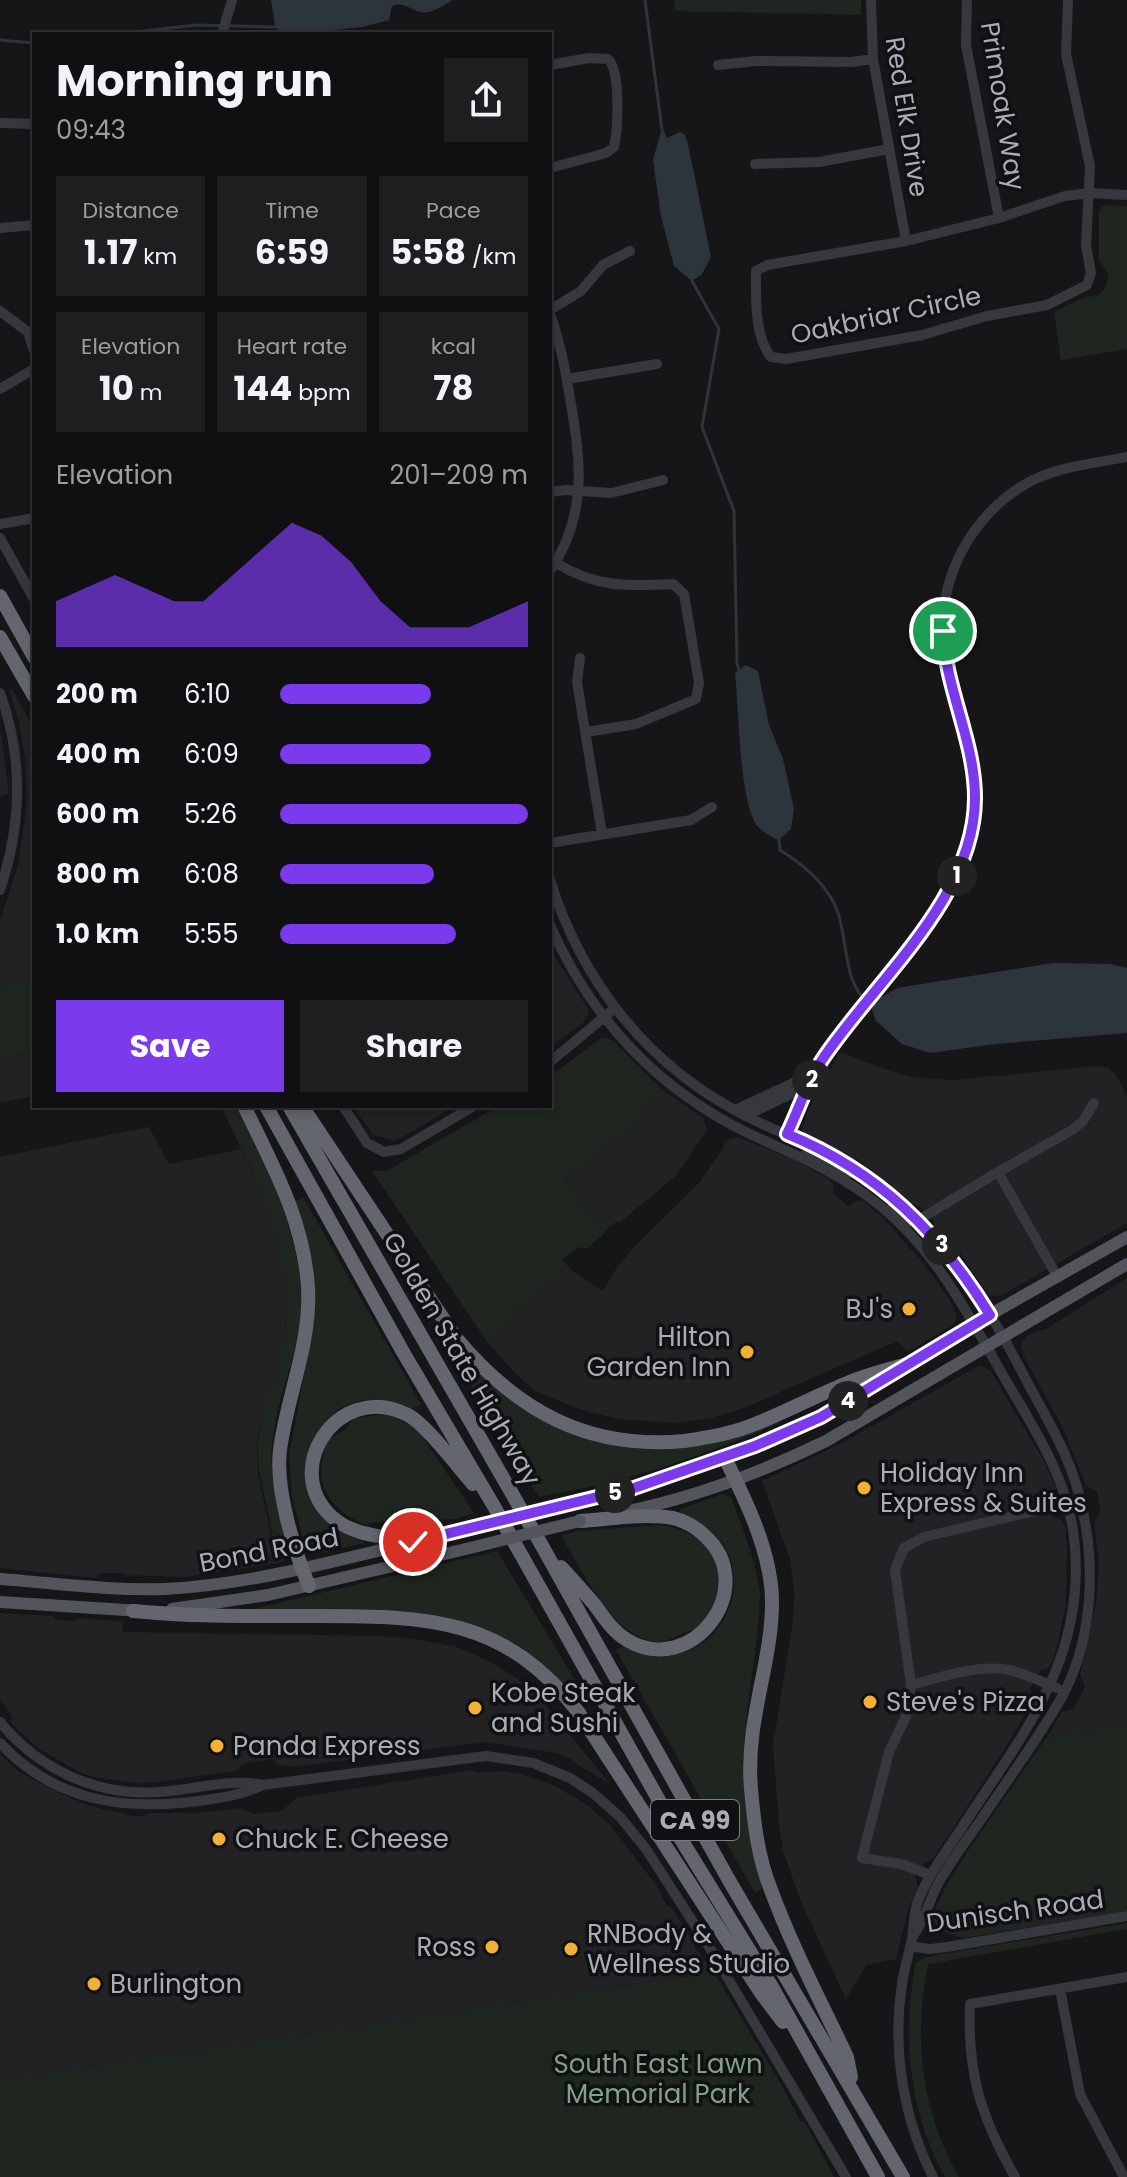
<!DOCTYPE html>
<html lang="en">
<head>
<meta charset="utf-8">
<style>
	:root { --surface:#101012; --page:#1e1e20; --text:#f1f3f6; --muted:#9c9d9f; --line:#303032; --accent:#7c3aed }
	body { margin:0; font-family:Poppins,sans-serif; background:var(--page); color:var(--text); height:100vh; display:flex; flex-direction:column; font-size:30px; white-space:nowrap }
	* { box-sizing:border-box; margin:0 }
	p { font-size:26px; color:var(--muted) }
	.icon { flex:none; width:44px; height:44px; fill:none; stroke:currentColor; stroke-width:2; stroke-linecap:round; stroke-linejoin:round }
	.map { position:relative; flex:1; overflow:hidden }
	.sheet { position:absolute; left:32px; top:32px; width:520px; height:1076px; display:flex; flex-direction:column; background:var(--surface); border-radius:0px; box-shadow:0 4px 12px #0003,0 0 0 2px var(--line) }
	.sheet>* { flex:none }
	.pin { position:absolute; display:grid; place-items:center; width:68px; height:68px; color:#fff; margin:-34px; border:4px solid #fff; border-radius:50%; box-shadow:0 2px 8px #0007 }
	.km { position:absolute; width:40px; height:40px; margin:-20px; border-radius:50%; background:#222; color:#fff; font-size:22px; line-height:40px; text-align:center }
	.round { display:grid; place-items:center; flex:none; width:84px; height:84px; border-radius:0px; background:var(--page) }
	.head { display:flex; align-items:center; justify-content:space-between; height:136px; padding:0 24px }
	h1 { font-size:44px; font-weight:700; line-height:60px }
	.metrics { display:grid; grid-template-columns:repeat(3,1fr); gap:12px; height:136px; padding:8px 24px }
	.metrics div { display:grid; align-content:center; border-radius:0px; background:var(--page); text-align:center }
	.metrics b { font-size:34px; font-weight:700 }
	.metrics small { font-size:22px; font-weight:400 }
	.metrics p { font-size:22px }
	.chart { height:224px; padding:16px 24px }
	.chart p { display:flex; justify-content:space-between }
	.chart svg { width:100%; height:144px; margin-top:8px; fill:var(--accent); opacity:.7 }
	.cta { display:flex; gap:16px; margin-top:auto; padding:16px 24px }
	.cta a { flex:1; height:92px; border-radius:0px; background:var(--accent); color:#fff; font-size:32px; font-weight:700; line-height:92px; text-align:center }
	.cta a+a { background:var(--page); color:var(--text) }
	ul { padding:0 24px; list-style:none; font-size:26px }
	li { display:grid; grid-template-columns:128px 96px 1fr; align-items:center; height:60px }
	li i { height:20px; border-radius:10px; background:var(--accent) }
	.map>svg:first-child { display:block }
</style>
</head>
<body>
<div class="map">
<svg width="1127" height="2177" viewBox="0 0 1127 2177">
	<rect width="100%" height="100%" fill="#161618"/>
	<!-- built -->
	<path fill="#222225" d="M12 689 34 729V980L0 987V922L18 865 27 802 25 759 19 722 9 690Z
		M0 726 9 794 0 796Z
		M550 949 588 1009V1014L583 1023 550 1047Z
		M34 1051V1096L0 1103V1058Z
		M840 1052 896 1073 917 1078 955 1080 1097 1066 1108 1068 1116 1075 1127 1096V1223L1001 1296 988 1295 960 1253 934 1226V1220L919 1206 911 1204 858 1159H852L803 1133 802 1130 808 1111Z
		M661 1089 703 1118 707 1130 677 1175 620 1222H616L605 1231 564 1180 641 1120V1111Z
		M353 1106H455L401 1138 393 1140 373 1135Z
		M149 1127 169 1164 241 1149 272 1216 283 1253 288 1284 285 1329 282 1352 258 1434 257 1452 258 1473 274 1550 271 1564 185 1577 125 1575 122 1573H101L96 1578 0 1568V1157Z
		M738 1137 794 1160 829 1179 834 1186 833 1194 848 1206 857 1200 863 1201 882 1217 924 1264 950 1300 957 1316 954 1324 908 1352 897 1341 744 1408 711 1418 675 1423 618 1419 579 1409 536 1391 519 1377 488 1343 519 1308 571 1270 603 1291 617 1267 635 1246 699 1183 729 1139Z
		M1127 1278V1723L1046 1738 1062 1712 1073 1709 1085 1687 1080 1675 1096 1604 1099 1562 1094 1523 1100 1510 1097 1491 1086 1486 1064 1430 1023 1355 1021 1344 1028 1334 1046 1329Z
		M980 1365 990 1370 1044 1461 1056 1488 1050 1498 1053 1517 1061 1520 1066 1528 1067 1551 1066 1605 1059 1637 1053 1661 1048 1668 1041 1670 1029 1689 1032 1694V1702L1008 1744 933 1859 924 1863 915 1876 918 1887 908 1910 896 1959 866 1965 846 1999 802 1904 783 1851 779 1825 773 1745 793 1622 794 1592 790 1559 762 1481 838 1445Z
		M0 1613 52 1616 56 1620 74 1621 78 1618 122 1622 123 1632 381 1636 416 1639 457 1647 495 1664 516 1678 540 1698 610 1784 573 1762 572 1759 557 1753 485 1742 291 1767 277 1764 272 1759 246 1763 235 1771 156 1782 136 1783 95 1777 81 1773 38 1748 11 1723 12 1716 0 1699Z
		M0 1754 19 1772 76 1801 101 1809 124 1813 127 1816H145L148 1813H198L240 1808 253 1814 282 1811 296 1798 471 1770 477 1773 500 1771 525 1775 557 1787 588 1806 610 1825 656 1885 667 1906 672 1908 695 1944V1948L714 1972 0 2080Z"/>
	<!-- green -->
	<path fill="#1e261f" d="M674 0H861V15L676 11Z
		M1104 205 1127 206V349L1061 360 1054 312 1082 298 1099 295 1106 286 1108 273 1099 260V211Z
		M34 980V1051L0 1058V987Z
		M603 1037 612 1040 661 1089 641 1111V1120L564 1180 605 1231 604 1234 586 1249 579 1247 562 1259 571 1270 519 1308 488 1343 372 1171H387L498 1106H550V1076Z
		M221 1106H236C266 1170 303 1234 301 1307 300 1352 278 1393 273 1437 267 1476 280 1514 289 1551L283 1562 271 1564C279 1527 257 1488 258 1450 258 1414 275 1384 282 1349 301 1254 259 1189 221 1106Z
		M303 1197 421 1404 413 1409C348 1379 299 1424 310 1492L364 1538V1543L316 1554 308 1553 305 1549 292 1495 289 1455 309 1350 310 1254 304 1227 294 1202Z
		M460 1348 482 1375 615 1445 778 1419 779 1423C702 1457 622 1483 539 1497L451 1353Z
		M386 1414 407 1423 421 1435 474 1513 455 1519 369 1523 368 1526C327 1509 311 1482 328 1440 337 1436 350 1427 353 1418Z
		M722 1494 731 1497C743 1529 755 1559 760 1592 759 1648 745 1703 743 1760 742 1804 752 1846 764 1888L755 1893 616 1650 625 1645C722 1695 785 1547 679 1514L681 1509Z
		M659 1525C692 1528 720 1548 719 1584 719 1585 719 1596 719 1597 716 1607 705 1619 699 1629 684 1629 672 1642 658 1642 615 1641 581 1568 561 1536L578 1531Z
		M497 1551 581 1690 571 1696 459 1622 406 1612 257 1611V1608Z
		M1127 1723V1911L964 1938 943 1932 933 1922V1913L946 1886 971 1846 1046 1738Z
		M1127 1923V1929L928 1964C913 2037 921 2111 959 2177H945C908 2109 903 2039 915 1964L924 1957Z
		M714 1972 781 2084 800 2120 806 2124 834 2177H0V2080Z"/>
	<!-- water -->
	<path fill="#2c353c" d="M271 0H453C446 4 437 10 429 12 413 15 407 0 392 6L389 20 363 27 292 34H283L275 27Z
		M661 131H664L667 138 680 132 685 135 688 144 711 257 702 274 692 281 674 266 661 216 653 160Z
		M746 665 758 671 769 725 783 759 794 809 791 829 779 840C771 837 764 833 758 827 739 804 739 707 735 673Z
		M1053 963 1111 964 1127 968V1033L996 1044 930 1053 902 1044 876 1021 870 1004 897 988Z"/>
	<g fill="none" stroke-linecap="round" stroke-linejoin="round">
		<!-- stream -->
		<path stroke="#2c353c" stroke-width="3" d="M645 0 662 130
			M118 34 196 25 275 27
			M0 40 34 43
			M692 281 719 329 702 427 734 511 737 664 739 670
			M779 840 780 850C804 865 829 886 838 913 848 942 843 985 870 1004"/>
		<!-- minor -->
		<path stroke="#37383d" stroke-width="10" d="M871 0 873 59 906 241
			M967 0 966 45 999 218
			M1068 0 1066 54 1090 166 1086 245 1091 273 1087 285 1047 305 987 316 922 335 786 359 771 357C754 336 756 297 756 271L767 265 906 241 999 218 1065 196 1089 193 1127 195
			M222 34 232 0
			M550 65 589 58 608 59C621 70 618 130 614 147L606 153 550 168
			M718 65 756 61 851 62 873 59
			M0 123 34 124
			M755 164 819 162 889 149
			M0 228 34 225
			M550 310 581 291 603 265 630 251
			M0 311 28 332 34 351
			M550 314C560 341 565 369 570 398 581 462 588 514 550 571
			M567 379 657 364
			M0 389 34 369
			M550 492 566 490 611 493 663 480
			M0 524 34 518
			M0 538 34 599
			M556 563C597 588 627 586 673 584L684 594 699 683 696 699 636 724 586 732
			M580 658 577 682 602 834
			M0 693C24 759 22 824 0 890
			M550 843 691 820 712 807
			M550 880C582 982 648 1066 744 1115 784 1136 826 1148 863 1175 938 1229 979 1289 1021 1370 1039 1406 1064 1444 1076 1484 1096 1549 1096 1631 1064 1693 1040 1737 1008 1779 980 1821 966 1841 951 1861 939 1882 929 1900 925 1920 913 1936
			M550 925C591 1019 659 1091 752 1135 797 1156 840 1173 879 1205 938 1252 971 1320 1008 1384 1037 1433 1067 1479 1074 1537 1088 1659 1023 1733 961 1829 946 1852 928 1875 918 1901 913 1914 914 1926 912 1939 909 1954 904 1968 902 1984 892 2049 903 2118 933 2177
			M550 1062 615 1008
			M343 1106 367 1143 384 1152 401 1149 474 1106
			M735 1110 791 1084 817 1066
			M745 1116 795 1092 811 1079
			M787 1134C799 1109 808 1080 824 1057 852 1015 885 977 916 937 934 912 953 889 964 860 988 792 961 730 946 664 930 591 967 514 1033 480 1062 466 1096 463 1127 457
			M802 1156 815 1154 851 1173
			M998 1172 1072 1130 1083 1121 1094 1103
			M892 1207 909 1221 915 1222 998 1172 1058 1278
			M911 1685 907 1714 889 1752 862 1858 901 1864 931 1875
			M1057 1688C1042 1682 1026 1674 1010 1670 977 1664 942 1677 911 1685L895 1570 904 1548 924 1537 1068 1503
			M0 1722C38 1769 98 1797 159 1792 194 1790 227 1778 263 1785
			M0 1743C54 1801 123 1811 198 1801 221 1798 242 1795 263 1785L486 1756 533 1763 570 1778 593 1793 620 1817 646 1849 711 1950 846 2177
			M910 1946 929 1949 947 1947 1127 1916
			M1060 1989 1080 2094 1124 2177
			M1015 2177C981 2117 967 2074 970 2004L1127 1977"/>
		<!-- major -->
		<path stroke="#53555c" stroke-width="12" d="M571 1503 670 1477 788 1433 821 1417 1000 1309 1127 1237
			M623 1512C693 1498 762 1472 826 1441L1127 1264
			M0 1579C55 1583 109 1591 165 1589 265 1584 363 1552 460 1532
			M0 1602 142 1611
			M172 1609 268 1595 466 1549"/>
		<!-- highway -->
		<path stroke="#63666e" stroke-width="14" d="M0 596 34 657
			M0 637 34 696
			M244 1106C273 1166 304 1221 308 1288 311 1344 287 1396 280 1450 275 1489 294 1550 309 1586
			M266 1106 403 1352 495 1508 679 1836 772 1987 878 2177
			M289 1106 541 1544 730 1882 903 2177
			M302 1106 456 1338C517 1411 588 1450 684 1441 706 1438 729 1434 750 1426 782 1414 813 1397 845 1384 867 1374 891 1369 914 1362
			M725 1458C746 1501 772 1553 772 1602 772 1665 745 1721 751 1789 754 1823 758 1858 771 1890 792 1947 821 2002 847 2057L851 2077
			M413 1542C389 1537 357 1536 337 1521 276 1475 336 1380 406 1414 424 1422 458 1467 473 1484
			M561 1567C572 1579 583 1591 594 1604 604 1617 612 1631 627 1640 692 1679 761 1587 705 1536 696 1527 685 1521 673 1518 643 1513 610 1519 580 1521
			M133 1611C194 1617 255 1616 317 1616 427 1616 505 1617 579 1713L761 1993 783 2022"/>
		<!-- major-bridge -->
		<path stroke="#53555c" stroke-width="12" d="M460 1532 571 1503
			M466 1549 580 1521"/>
	</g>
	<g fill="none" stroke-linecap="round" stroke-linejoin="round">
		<defs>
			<path id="route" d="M413 1542 634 1488 755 1446 821 1417 990 1315C939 1232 879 1172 787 1134 799 1109 808 1080 824 1057 877 979 975 897 975 798 975 741 945 688 943 631"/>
		</defs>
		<!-- route casing -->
		<use href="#route" stroke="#fff" stroke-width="16"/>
		<!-- route -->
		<use href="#route" stroke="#7c3aed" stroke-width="10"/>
	</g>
	<!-- markers -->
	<g fill="#f2b134" stroke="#111113" stroke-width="3">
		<circle cx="909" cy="1309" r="8"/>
		<circle cx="747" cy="1352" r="8"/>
		<circle cx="864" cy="1488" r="8"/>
		<circle cx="870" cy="1702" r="8"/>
		<circle cx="475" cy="1708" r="8"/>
		<circle cx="217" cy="1746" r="8"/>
		<circle cx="219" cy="1839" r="8"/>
		<circle cx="492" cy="1947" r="8"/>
		<circle cx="571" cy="1949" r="8"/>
		<circle cx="94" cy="1984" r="8"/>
	</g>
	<g text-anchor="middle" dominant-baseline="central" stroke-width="7" stroke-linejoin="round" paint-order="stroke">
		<!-- shield labels -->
		<rect fill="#111113" stroke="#7b7e86" stroke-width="2" x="651" y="1800" width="88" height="40" rx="6"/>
		<g font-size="24" font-weight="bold" fill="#a8adb8">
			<text x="695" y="1820">CA 99</text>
		</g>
		<!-- street labels -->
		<g font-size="26" fill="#a8adb8" stroke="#111113">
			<text transform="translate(1003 106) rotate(81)">Primoak Way</text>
			<text transform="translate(907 117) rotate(81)">Red Elk Drive</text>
			<text transform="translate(886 315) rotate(-12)">Oakbriar Circle</text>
			<text transform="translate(462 1359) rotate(60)">Golden State Highway</text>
			<text transform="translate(269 1550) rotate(-11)">Bond Road</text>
			<text transform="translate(1015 1911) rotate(-8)">Dunisch Road</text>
		</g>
		<!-- poi labels -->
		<g font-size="26" fill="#a8adb8" stroke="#111113" text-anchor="start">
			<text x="893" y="1309" text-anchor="end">BJ's</text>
			<text x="731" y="1337" text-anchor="end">Hilton<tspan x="731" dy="30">Garden Inn</tspan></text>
			<text x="880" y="1473">Holiday Inn<tspan x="880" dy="30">Express &amp; Suites</tspan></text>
			<text x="491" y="1693">Kobe Steak<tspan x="491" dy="30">and Sushi</tspan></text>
			<text x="886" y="1702">Steve's Pizza</text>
			<text x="233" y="1746">Panda Express</text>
			<text x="235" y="1839">Chuck E. Cheese</text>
			<text x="587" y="1934">RNBody &amp;<tspan x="587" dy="30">Wellness Studio</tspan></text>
			<text x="476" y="1947" text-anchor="end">Ross</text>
			<text x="110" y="1984">Burlington</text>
		</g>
		<!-- park labels -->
		<g font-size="26" fill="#7fa381" stroke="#111113">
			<text x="658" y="2064">South East Lawn<tspan x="658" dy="30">Memorial Park</tspan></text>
		</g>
	</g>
</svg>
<div class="pin" style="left:943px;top:631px;background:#1e9e55"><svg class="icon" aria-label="arrive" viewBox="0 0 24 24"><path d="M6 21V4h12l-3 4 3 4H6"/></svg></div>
<div class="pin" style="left:413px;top:1542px;background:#d93025"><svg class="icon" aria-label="check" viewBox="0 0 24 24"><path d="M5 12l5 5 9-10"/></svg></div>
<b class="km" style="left:957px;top:876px">1</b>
<b class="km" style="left:812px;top:1080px">2</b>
<b class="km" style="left:942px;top:1245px">3</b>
<b class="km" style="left:848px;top:1401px">4</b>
<b class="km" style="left:615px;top:1493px">5</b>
<section class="sheet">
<div class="head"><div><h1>Morning run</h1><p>09:43</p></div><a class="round"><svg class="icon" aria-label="share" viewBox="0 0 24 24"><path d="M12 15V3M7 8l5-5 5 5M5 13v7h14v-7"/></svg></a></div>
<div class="metrics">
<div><p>Distance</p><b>1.17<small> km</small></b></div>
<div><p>Time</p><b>6:59</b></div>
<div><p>Pace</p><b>5:58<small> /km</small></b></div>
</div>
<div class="metrics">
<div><p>Elevation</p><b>10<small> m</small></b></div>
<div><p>Heart rate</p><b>144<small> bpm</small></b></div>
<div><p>kcal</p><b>78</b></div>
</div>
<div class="chart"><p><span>Elevation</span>201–209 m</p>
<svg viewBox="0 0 160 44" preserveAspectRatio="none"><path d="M0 44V30L10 26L20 22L30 26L40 30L50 30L60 22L70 14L80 6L90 10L100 18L110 30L120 38L130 38L140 38L150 34L160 30V44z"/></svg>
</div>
<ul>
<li><b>200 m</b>6:10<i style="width:61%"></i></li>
<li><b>400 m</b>6:09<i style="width:61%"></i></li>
<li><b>600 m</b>5:26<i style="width:100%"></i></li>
<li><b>800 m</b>6:08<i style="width:62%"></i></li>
<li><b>1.0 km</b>5:55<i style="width:71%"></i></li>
</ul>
<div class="cta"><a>Save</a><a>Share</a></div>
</section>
</div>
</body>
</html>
